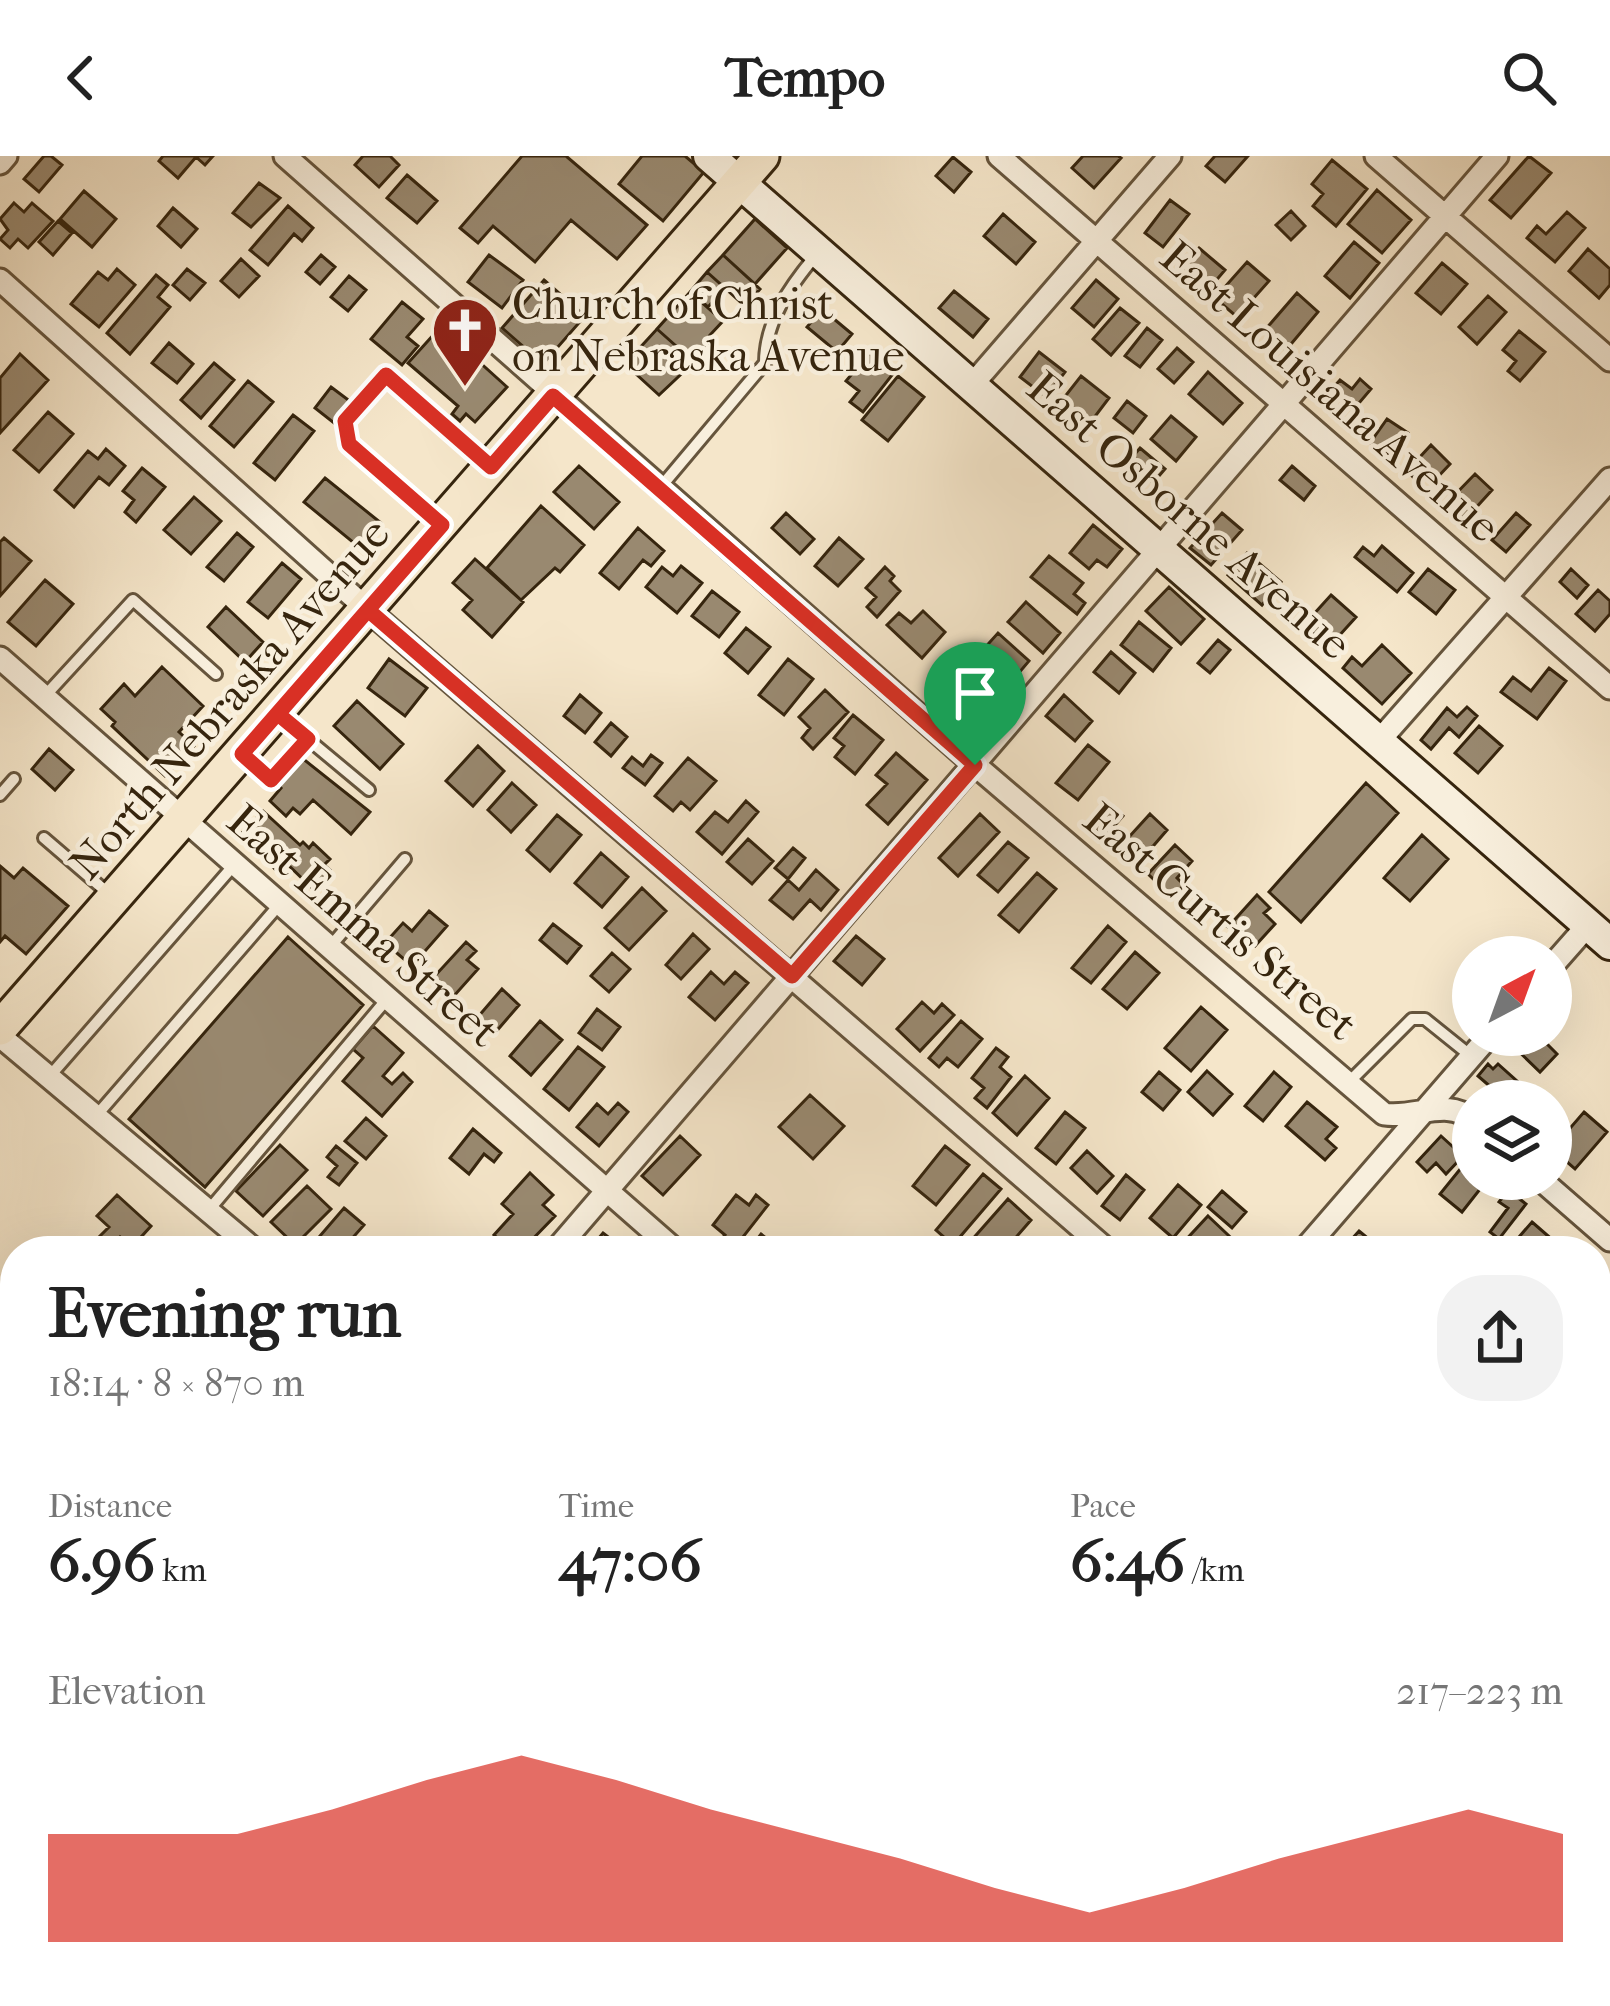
<!DOCTYPE html>
<html lang="en">
<head>
<meta charset="utf-8">
<style>
	:root { --surface:#fff; --page:#f2f2f2; --text:#222; --muted:#767676; --accent:#d93025 }
	body { margin:0; font-family:"IM FELL French Canon",serif; background:var(--page); color:var(--text); height:100vh; display:flex; flex-direction:column; font-size:45px; white-space:nowrap }
	* { box-sizing:border-box; margin:0 }
	p { font-size:39px; color:var(--muted) }
	.icon { flex:none; width:66px; height:66px; fill:none; stroke:currentColor; stroke-width:2; stroke-linecap:round; stroke-linejoin:round }
	.map { position:relative; flex:1; overflow:hidden }
	.details { position:absolute; left:0px; top:1080px; width:1611px; height:771px; display:flex; flex-direction:column; background:var(--surface); border-radius:48px 48px 0 0; box-shadow:0 12px 48px #0002 }
	.details>* { flex:none }
	.needle { width:78px; rotate:41deg }
	.buttons { position:absolute; left:1452px; top:780px; display:grid; gap:24px }
	.buttons a { display:grid; place-items:center; width:120px; height:120px; border-radius:50%; background:var(--surface); box-shadow:0 12px 48px #0002; font-size:60px }
	.pin { position:absolute; display:grid; place-items:center; width:102px; height:102px; color:#fff; margin:-123px -51px; border-radius:50% 50% 50% 0; rotate:-45deg; box-shadow:0 0 12px #0007 }
	.pin .icon { rotate:45deg }
	.round { display:grid; place-items:center; flex:none; width:126px; height:126px; border-radius:48px; background:var(--page) }
	.overview { display:flex; align-items:center; justify-content:space-between; height:204px; padding:0 48px }
	h1 { font-size:66px; font-weight:700; line-height:90px }
	.stats { display:grid; grid-template-columns:repeat(3,1fr); gap:18px; height:204px; padding:12px 48px }
	.stats div { display:grid; align-content:center }
	.stats b { font-size:60px; font-weight:700 }
	.stats small { font-size:33px; font-weight:400 }
	.stats p { font-size:33px }
	.chart { height:336px; padding:24px 48px }
	.chart p { display:flex; justify-content:space-between }
	.chart svg { width:100%; height:216px; margin-top:12px; fill:var(--accent); opacity:.7 }
	header { display:flex; justify-content:space-between; align-items:center; height:156px; padding:0 48px; background:var(--surface); font-size:54px; font-weight:700 }
	.map>svg:first-child { display:block }
</style>
</head>
<body>
<header><svg class="icon" aria-label="back" viewBox="0 0 24 24"><path d="M15 5l-7 7 7 7"/></svg>Tempo<svg class="icon" aria-label="search" viewBox="0 0 24 24"><circle cx="10" cy="10" r="6"/><path d="M15 15l6 6"/></svg></header>
<div class="map">
<svg width="1610" height="1850" viewBox="0 0 1610 1850">
	<rect width="100%" height="100%" fill="#f5e6ca"/>
	<filter id="stains"><feTurbulence type="fractalNoise" baseFrequency=".00167" numOctaves="4"/><feColorMatrix values="0 0 0 0 .2 0 0 0 0 .09 0 0 0 0 .02 0 0 0 .5 -.17"/></filter>
	<radialGradient id="worn" r=".72"><stop offset=".6" stop-color="#630" stop-opacity="0"/><stop offset="1" stop-color="#630" stop-opacity=".3"/></radialGradient>
	<!-- building -->
	<path fill="#998970" stroke="#36250e" stroke-width="3" d="M44 0H51L62 9 39 36 24 23Z
		M163 0H213L205 9 196 1 178 22 159 5Z
		M363 0H390L399 9 379 31 355 9Z
		M522 0H566L647 69 617 103 571 64 535 106 493 70 478 87 460 72Z
		M642 0H685L704 16 663 65 619 28Z
		M1083 0H1118L1121 2 1094 32 1072 12Z
		M1215 0H1248L1225 26 1206 10Z
		M1529 0 1551 17 1511 62 1490 44Z
		M953 1 971 16 954 36 936 20Z
		M1332 4 1367 33 1336 70 1313 50 1323 38 1312 28Z
		M407 19 437 45 417 67 387 42Z
		M259 27 280 42 251 71 233 57Z
		M1377 34 1411 64 1382 97 1348 68Z
		M84 35 116 63 92 91 60 63Z
		M1170 44 1189 58 1163 91 1145 77Z
		M14 47 24 56 32 47 53 65 28 92 18 83 10 92 0 83 8 74 0 63Z
		M288 50 313 72 302 85 294 78 268 109 250 94Z
		M173 52 197 73 181 91 158 70Z
		M1291 55 1305 70 1291 84 1276 69Z
		M1567 56 1585 72 1555 106 1527 82 1537 70 1546 78Z
		M1003 58 1035 86 1016 108 984 80Z
		M755 63 787 92 755 128 723 99Z
		M58 65 72 77 53 99 39 86Z
		M1354 86 1379 107 1350 142 1325 120Z
		M1199 92 1225 114 1202 141 1177 118Z
		M1588 93 1610 113V129L1599 142 1569 115Z
		M321 99 335 111 320 128 306 116Z
		M489 99 523 124 502 152 468 126Z
		M723 99 760 133 745 150 707 116Z
		M241 103 259 120 239 141 221 125Z
		M1247 106 1269 125 1237 161 1215 142Z
		M1442 107 1467 128 1441 158 1416 137Z
		M117 113 135 129 99 171 71 148 98 116 108 124Z
		M187 113 205 127 190 144 173 129Z
		M707 116 725 132 708 151 690 136Z
		M156 119 168 129 158 141 170 151 130 198 107 177Z
		M349 120 366 134 348 155 331 141Z
		M544 124 585 160 543 208 502 172Z
		M1096 124 1118 143 1094 171 1072 152Z
		M954 135 988 163 973 181 939 152Z
		M690 136 723 165 710 179 715 183 694 206 657 173Z
		M1297 137 1318 156 1286 194 1264 175Z
		M1488 140 1506 156 1477 188 1459 171Z
		M402 146 423 163 407 181 418 190 402 209 371 183Z
		M1120 152 1139 167 1111 199 1093 183Z
		M822 153 852 178 837 196 807 171Z
		M445 166 469 188 465 193 507 231 475 266 466 258 460 265 452 258 458 250 408 207Z
		M1147 172 1162 184 1140 211 1125 200Z
		M657 173 694 206 659 239 625 208Z
		M1519 175 1545 196 1520 225 1508 215 1516 205 1503 194Z
		M169 187 193 208 177 227 152 207Z
		M1177 192 1193 206 1174 227 1158 213Z
		M872 194 896 214 863 256 850 246 859 235 846 225Z
		M1039 196 1065 216 1046 241 1020 221Z
		M20 198 48 224 0 277V222Z
		M214 207 234 224 201 262 181 244Z
		M1208 216 1242 247 1223 268 1189 238Z
		M898 220 924 241 888 285 862 264Z
		M1081 220 1109 242 1081 279 1052 257Z
		M1360 223 1371 233 1354 253 1331 234 1340 224 1352 233Z
		M248 225 273 246 234 291 210 270Z
		M331 231 351 246 334 267 315 252Z
		M1127 245 1146 260 1133 277 1114 262Z
		M48 256 73 278 39 316 14 294Z
		M293 259 314 275 275 324 254 307Z
		M1171 260 1196 281 1176 305 1151 283Z
		M1387 263 1408 277 1391 301 1370 287Z
		M1431 289 1450 308 1434 325 1424 316 1416 324 1407 315Z
		M1140 292 1165 313 1153 327 1128 306Z
		M106 293 125 310 109 329 99 321 74 351 55 334 88 295 98 303Z
		M579 310 619 346 594 373 554 336Z
		M1292 310 1315 330 1304 344 1280 324Z
		M142 312 165 331 136 366 125 356 134 344 123 335Z
		M1475 318 1492 334 1463 366 1445 349Z
		M325 322 381 367 360 392 304 346Z
		M194 341 221 365 191 398 164 374Z
		M541 350 584 389 560 416 555 412 521 444 487 412Z
		M786 357 814 383 800 398 772 372Z
		M1222 357 1242 374 1211 409 1190 392Z
		M1516 357 1530 369 1506 396 1492 384Z
		M1093 369 1122 393 1107 411 1097 404 1089 413 1070 397Z
		M638 372 664 395 651 410 643 404 619 433 600 417Z
		M237 377 253 391 224 425 207 411Z
		M4 382 31 405 0 440V386Z
		M839 382 863 403 838 430 815 410Z
		M1382 390 1413 417 1397 436 1355 401 1363 391 1374 400Z
		M1247 397 1281 426 1262 449 1228 419Z
		M1049 400 1083 427 1074 438 1085 447 1077 458 1031 421Z
		M475 403 523 446 492 481 463 454 472 444 453 427Z
		M282 407 301 423 268 462 248 446Z
		M681 410 702 427 677 457 646 431 662 411 673 420Z
		M885 411 894 420 890 425 900 435 877 461 867 451 876 441 866 432Z
		M1428 413 1455 434 1436 458 1409 436Z
		M1571 413 1588 429 1577 442 1560 426Z
		M45 424 73 448 36 490 8 466Z
		M1169 431 1204 463 1181 488 1146 455Z
		M1598 434 1610 445V458L1595 475 1576 458Z
		M712 435 739 456 719 481 692 460Z
		M1331 439 1356 461 1329 491 1304 469Z
		M1026 446 1060 477 1043 497 1008 466Z
		M226 451 263 486 245 506 208 471Z
		M923 455 945 476 922 502 887 469 899 457 911 467Z
		M1139 466 1171 492 1153 515 1121 489Z
		M746 472 770 491 748 517 725 497Z
		M998 477 1029 505 1012 525 980 497Z
		M1218 484 1230 494 1210 517 1198 507Z
		M1382 489 1411 517 1382 548 1343 512 1352 501 1362 510Z
		M1111 496 1135 517 1119 537 1094 516Z
		M389 503 427 532 405 560 368 532Z
		M788 503 813 523 784 559 759 539Z
		M162 511 203 550 179 576 194 590 165 620 112 570 115 566 101 553 124 528 135 540Z
		M1549 512 1566 525 1537 563 1501 536 1513 521 1531 535Z
		M964 519 995 547 977 567 946 539Z
		M825 534 848 556 813 593 802 582 810 572 799 561Z
		M580 539 601 557 585 577 564 560Z
		M1064 539 1092 565 1075 585 1046 560Z
		M357 545 403 588 380 613 334 570Z
		M1467 551 1477 560 1459 581 1449 572 1431 593 1421 584 1447 552 1457 561Z
		M853 559 883 584 855 618 835 601 844 590 834 582Z
		M611 567 627 581 611 600 595 586Z
		M1479 570 1502 590 1478 617 1455 597Z
		M1088 589 1109 606 1078 644 1056 627Z
		M478 590 504 615 473 650 446 625Z
		M49 593 73 614 55 634 32 613Z
		M896 597 927 624 888 668 867 649 887 628 876 619Z
		M651 599 662 607 645 629 623 612 632 601 643 610Z
		M302 602 370 656 351 678 313 644 300 658 293 652 286 660 270 645 281 632 278 629Z
		M688 602 716 625 690 654 681 646 673 655 655 640Z
		M512 627 536 649 511 676 488 654Z
		M1366 627 1398 657 1301 766 1269 736Z
		M746 645 758 656 722 698 697 676 715 656 728 666Z
		M1106 645 1123 660 1104 682 1086 667Z
		M263 655 300 689 303 686 309 692 313 687 330 703 324 709 330 714 313 733 283 704 275 713 240 679Z
		M980 658 999 676 958 720 939 702Z
		M1150 658 1167 674 1135 711 1111 688 1123 676 1129 681Z
		M557 659 581 679 550 715 527 694Z
		M1422 679 1448 703 1410 745 1384 722Z
		M748 683 773 705 752 728 727 706Z
		M1008 686 1028 702 998 736 978 719Z
		M1175 689 1192 705 1177 722 1184 729 1173 742 1148 718Z
		M793 692 805 702 788 723 775 712Z
		M601 697 628 721 602 751 575 727Z
		M0 710 14 722 23 712 68 750 26 798 5 780 0 786Z
		M816 714 838 734 821 754 810 744 793 763 770 744 788 724 799 734Z
		M1037 717 1056 733 1019 776 999 759Z
		M642 732 666 755 629 794 605 772Z
		M1257 739 1270 752 1264 757 1275 768 1255 790 1228 771Z
		M429 755 447 770 412 810 385 787 403 767 412 775Z
		M553 768 581 790 567 807 540 784Z
		M1108 770 1126 786 1091 827 1072 812Z
		M693 778 709 793 681 823 666 809Z
		M856 780 884 803 862 829 834 805Z
		M288 781 363 849 205 1031 129 963Z
		M466 786 476 795 467 804 478 813 453 841 432 823Z
		M1135 796 1159 817 1127 853 1103 833Z
		M612 797 630 813 609 836 591 820Z
		M711 816 724 828 735 816 748 827 715 864 689 841Z
		M502 833 519 849 494 878 477 862Z
		M922 846 934 857 942 848 954 859 920 895 897 873Z
		M1201 851 1227 874 1191 915 1165 892Z
		M597 853 620 871 602 894 579 877Z
		M540 865 562 884 531 919 510 900Z
		M961 865 982 883 958 911 947 902 939 911 929 902Z
		M373 870 403 897 383 920 392 928 403 917 412 926 382 960 343 925 363 902 353 893Z
		M1520 879H1538L1557 898 1540 916 1511 888Z
		M578 891 604 911 569 954 544 933Z
		M996 892 1008 901 1000 911 1011 921 987 952 975 942 984 932 972 922Z
		M1488 908 1493 913 1498 908 1518 926 1508 938 1504 934 1500 939 1478 920Z
		M1207 915 1232 938 1213 959 1188 936Z
		M1159 916 1180 934 1163 954 1142 936Z
		M1274 916 1291 931 1263 965 1245 950Z
		M1025 920 1049 942 1017 979 993 957Z
		M810 939 844 970 813 1003 779 971Z
		M1307 946 1337 971 1326 983 1336 992 1325 1004 1286 970Z
		M618 947 628 956 599 990 577 971 597 948 608 958Z
		M1065 956 1085 972 1056 1008 1036 992Z
		M1584 956 1607 976 1575 1013 1552 993Z
		M366 962 386 980 366 1003 345 985Z
		M473 973 501 997 494 1006 484 998 469 1018 450 1002Z
		M680 980 700 999 663 1039 642 1020Z
		M1441 980 1463 1000 1446 1018 1436 1007 1427 1016 1417 1006Z
		M280 989 307 1014 263 1060 236 1035Z
		M336 990 357 1007 339 1029 328 1021 337 1010 327 1001Z
		M945 990 969 1009 936 1049 913 1030Z
		M1087 995 1113 1020 1097 1037 1071 1012Z
		M1470 1001 1473 1023H1488L1462 1056 1440 1038Z
		M530 1017 553 1039 543 1049 555 1060 521 1095H512L494 1079 513 1058 502 1048Z
		M983 1018 1001 1033 953 1089 936 1074Z
		M1126 1019 1144 1034 1120 1064 1102 1050Z
		M1178 1029 1201 1049 1173 1082 1150 1062Z
		M307 1030 331 1053 295 1089 271 1066Z
		M1508 1034 1526 1048 1499 1083 1490 1076 1508 1052 1499 1046Z
		M1222 1035 1246 1056 1232 1072 1208 1051Z
		M117 1039 151 1070 131 1092 120 1081 110 1092 99 1081 109 1071 97 1060Z
		M736 1039 749 1049 756 1039 768 1049 732 1095H725L717 1089 725 1079 713 1069Z
		M1008 1043 1031 1064 1004 1095H962Z
		M344 1052 364 1069 341 1095H307Z
		M1208 1060 1245 1095H1190L1182 1088Z
		M1532 1066 1555 1086 1547 1095H1519L1512 1089Z
		M1359 1075 1376 1089 1371 1095H1341Z
		M603 1077 625 1094 588 1095Z
		M761 1078 780 1093 778 1095H748Z
		M1597 1119 1610 1133V1142L1596 1154Z
		M4 1165 15 1174V1212L0 1199V1170Z
		M1598 1264 1610 1274V1295L1596 1312Z
		M0 1315 8 1322 15 1319V1381L6 1372 11 1367 0 1357Z
		M1596 1409 1610 1421V1428L1596 1444Z
		M1610 1448V1487L1596 1475V1464Z
		M0 1667 15 1681V1691L0 1708Z
		M1598 1719 1610 1730V1739L1596 1755Z
		M126 1836H159L147 1850H120L117 1847Z
		M582 1836H602L612 1845 608 1850H570Z
		M730 1836H766L753 1850H746Z
		M994 1836H1024L1012 1850H994L987 1844Z
		M1057 1836H1091L1079 1850H1034L1044 1838 1050 1844Z
		M1154 1836H1184L1186 1838 1176 1850H1161L1150 1841Z
		M1322 1836H1368L1354 1850H1331L1333 1847Z
		M1504 1836H1536L1524 1850Z"/>
	<g fill="none" stroke-linecap="round" stroke-linejoin="round">
		<defs>
			<path id="lane" d="M659 333 765 207C765 165 790 130 816 99
				M439 366 349 288 345 265 386 219 489 309
				M44 541 133 444 216 518
				M280 560 369 634
				M243 599 271 624 308 583
				M0 639 14 623
				M44 682 108 737
				M329 792 405 703
				M49 921 234 709
				M1348 927 1412 863H1425L1471 900
				M96 960 279 749
				M208 1055 387 843"/>
			<path id="street" d="M285 0 975 609 1384 958C1416 963 1447 941 1473 964
				M999 0 1610 532
				M1376 0 1610 204
				M0 7 6 0
				M0 124 368 454 1108 1095
				M971 230 1170 0
				M0 502 676 1095
				M1378 586 1610 323
				M1551 811 1588 769
				M0 880 256 1095
				M1540 1023 1610 1084
				M555 1095 1497 0
				M1303 1095 1490 879
				M0 1257 15 1270
				M1596 1374 1610 1386
				M1596 1608 1610 1593
				M0 1631 15 1644
				M1596 1670 1610 1682
				M0 1736 15 1719
				M236 1836 252 1850
				M1118 1836 1134 1850
				M1442 1836 1458 1850
				M642 1850 654 1836
				M1387 1850 1400 1836"/>
			<path id="secondary" d="M709 0 1610 788"/>
			<path id="primary" d="M0 872 762 0"/>
		</defs>
		<!-- lane casing -->
		<use href="#lane" stroke="#66553d" stroke-width="16"/>
		<!-- street casing -->
		<use href="#street" stroke="#66553d" stroke-width="27"/>
		<!-- secondary casing -->
		<use href="#secondary" stroke="#36250e" stroke-width="36"/>
		<!-- primary casing -->
		<use href="#primary" stroke="#36250e" stroke-width="39"/>
		<!-- lane -->
		<use href="#lane" stroke="#f8efdd" stroke-width="10"/>
		<!-- street -->
		<use href="#street" stroke="#f8efdd" stroke-width="21"/>
		<!-- secondary -->
		<use href="#secondary" stroke="#f8efdd" stroke-width="30"/>
		<!-- primary -->
		<use href="#primary" stroke="#f5e6ca" stroke-width="33"/>
	</g>
	<g fill="none" stroke-linecap="round" stroke-linejoin="round">
		<defs>
			<path id="route" d="M975 609 553 240 491 311 386 219 345 265 349 288 442 369 242 598 271 624 308 583 278 558 368 454 792 820 975 609"/>
		</defs>
		<!-- route casing -->
		<use href="#route" stroke="#fff" stroke-width="24"/>
		<!-- route -->
		<use href="#route" stroke="#d93025" stroke-width="15"/>
	</g>
	<!-- icons -->
	<defs>
		<symbol id="church-pin" viewBox="-11 -11 22 30"><path d="M0 17L-7.5 6A9.5 9.5 0 1 1 7.5 6Z" fill="#8f2418" stroke="#f8efdd"/><path d="M-1.2-6h2.4v3.5h3.3v2.4h-3.3V6h-2.4V-.1h-3.3v-2.4h3.3Z" fill="#fff"/></symbol>
	</defs>
	<g fill-rule="evenodd">
		<use href="#church-pin" x="427" y="136" width="76" height="104"/>
	</g>
	<g text-anchor="middle" dominant-baseline="central" stroke-width="9" stroke-linejoin="round" paint-order="stroke">
		<!-- poi labels -->
		<g font-size="45" fill="#36250e" stroke="#f8efdd" text-anchor="start">
			<text x="512" y="148">Church of Christ<tspan x="512" dy="52">on Nebraska Avenue</tspan></text>
		</g>
		<!-- street labels -->
		<g font-size="45" fill="#36250e" stroke="#f8efdd">
			<text transform="translate(1330 236) rotate(41)">East Louisiana Avenue</text>
			<text transform="translate(1189 360) rotate(41)">East Osborne Avenue</text>
			<text transform="translate(230 543) rotate(-49)">North Nebraska Avenue</text>
			<text transform="translate(1220 766) rotate(40)">East Curtis Street</text>
			<text transform="translate(363 770) rotate(41)">East Emma Street</text>
		</g>
	</g>
	<rect width="100%" height="100%" filter="url(#stains)"/>
	<rect width="100%" height="100%" fill="url(#worn)"/>
</svg>
<div class="buttons">
<a><svg class="needle" viewBox="-14 -14 28 28"><path d="M0-13l5 13h-10z" fill="#e53935"/><path d="M0 13l5-13h-10z" fill="#767676"/></svg></a>
<a><svg class="icon" aria-label="layers" viewBox="0 0 24 24"><path d="M12 4l9 5-9 5-9-5zM3 14l9 5 9-5"/></svg></a>
</div>
<div class="pin" style="left:975px;top:609px;background:#1e9e55"><svg class="icon" aria-label="arrive" viewBox="0 0 24 24"><path d="M6 21V4h12l-3 4 3 4H6"/></svg></div>
<section class="details">
<div class="overview"><div><h1>Evening run</h1><p>18:14 · 8 × 870 m</p></div><a class="round"><svg class="icon" aria-label="share" viewBox="0 0 24 24"><path d="M12 15V3M7 8l5-5 5 5M5 13v7h14v-7"/></svg></a></div>
<div class="stats">
<div><p>Distance</p><b>6.96<small> km</small></b></div>
<div><p>Time</p><b>47:06</b></div>
<div><p>Pace</p><b>6:46<small> /km</small></b></div>
</div>
<div class="chart"><p><span>Elevation</span>217–223 m</p>
<svg viewBox="0 0 160 44" preserveAspectRatio="none"><path d="M0 44V22L10 22L20 22L30 17L40 11L50 6L60 11L70 17L80 22L90 27L100 33L110 38L120 33L130 27L140 22L150 17L160 22V44z"/></svg>
</div>
</section>
</div>
</body>
</html>
